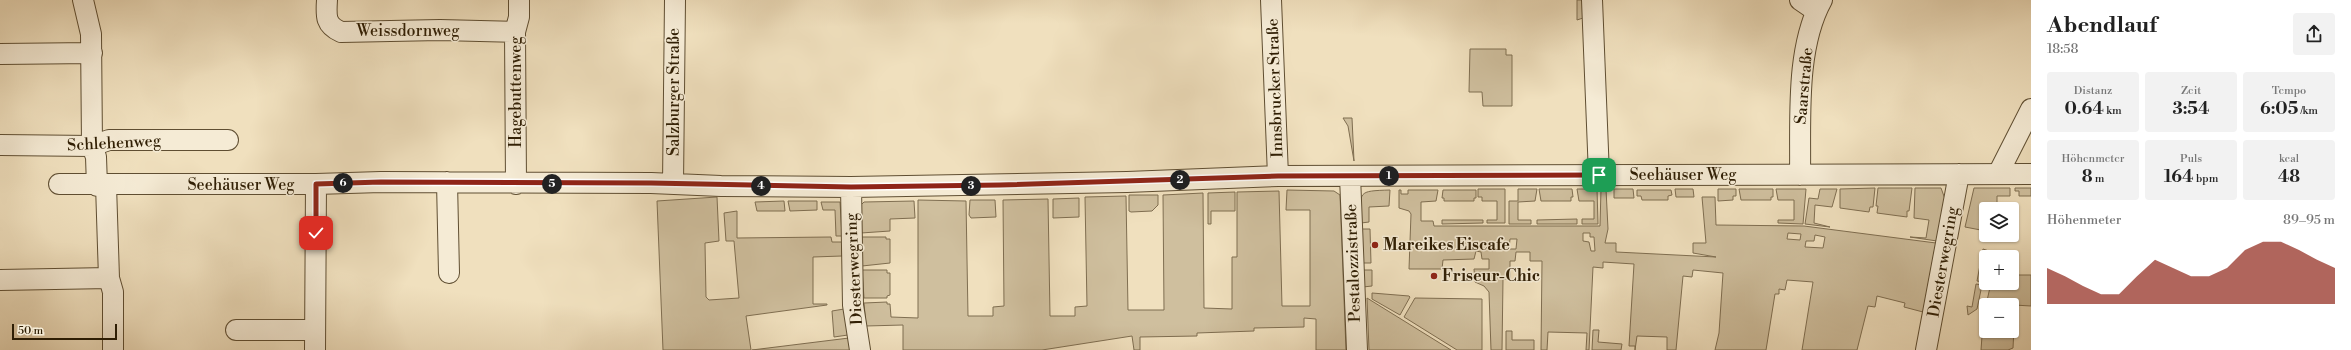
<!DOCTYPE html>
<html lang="de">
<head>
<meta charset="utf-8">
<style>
	:root { --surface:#fff; --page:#f2f2f2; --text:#222; --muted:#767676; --accent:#8f2418 }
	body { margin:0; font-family:"Libre Bodoni",serif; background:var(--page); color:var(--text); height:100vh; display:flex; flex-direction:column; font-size:15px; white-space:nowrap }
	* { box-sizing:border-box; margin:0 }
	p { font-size:13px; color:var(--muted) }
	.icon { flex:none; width:22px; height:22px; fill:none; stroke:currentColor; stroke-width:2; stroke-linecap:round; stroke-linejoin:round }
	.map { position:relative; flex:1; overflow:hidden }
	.side { display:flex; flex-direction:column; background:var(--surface); width:320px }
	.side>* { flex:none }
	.tools { position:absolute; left:1979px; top:202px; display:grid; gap:8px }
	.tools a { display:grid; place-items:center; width:40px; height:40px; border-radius:4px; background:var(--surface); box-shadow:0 1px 3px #0004; font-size:20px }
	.scale { position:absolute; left:12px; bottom:10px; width:105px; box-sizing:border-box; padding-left:4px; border:2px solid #2f1e04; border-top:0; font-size:11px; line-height:14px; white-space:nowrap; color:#2f1e04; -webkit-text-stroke:3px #f5ebd5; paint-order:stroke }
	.pin { position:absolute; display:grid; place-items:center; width:34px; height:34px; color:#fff; margin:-17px; border-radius:8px; box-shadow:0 2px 6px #0006 }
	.km { position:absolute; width:20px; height:20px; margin:-10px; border-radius:50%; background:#222; color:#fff; font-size:11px; line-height:20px; text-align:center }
	.round { display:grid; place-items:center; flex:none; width:42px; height:42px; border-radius:4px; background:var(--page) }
	.headline { display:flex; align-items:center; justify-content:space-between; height:68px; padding:0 16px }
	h1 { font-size:22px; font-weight:700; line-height:30px }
	.metrics { display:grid; grid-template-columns:repeat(3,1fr); gap:6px; height:68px; padding:4px 16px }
	.metrics div { display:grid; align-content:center; border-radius:4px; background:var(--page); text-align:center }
	.metrics b { font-size:17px; font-weight:700 }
	.metrics small { font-size:11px; font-weight:400 }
	.metrics p { font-size:11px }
	.chart { height:112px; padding:8px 16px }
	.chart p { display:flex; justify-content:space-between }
	.chart svg { width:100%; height:72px; margin-top:4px; fill:var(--accent); opacity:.7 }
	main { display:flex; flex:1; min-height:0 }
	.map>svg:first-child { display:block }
</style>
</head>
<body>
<main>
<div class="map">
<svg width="2031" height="350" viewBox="0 0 2031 350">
	<rect width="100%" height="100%" fill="#f0e0be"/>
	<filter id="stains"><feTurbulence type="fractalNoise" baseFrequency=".005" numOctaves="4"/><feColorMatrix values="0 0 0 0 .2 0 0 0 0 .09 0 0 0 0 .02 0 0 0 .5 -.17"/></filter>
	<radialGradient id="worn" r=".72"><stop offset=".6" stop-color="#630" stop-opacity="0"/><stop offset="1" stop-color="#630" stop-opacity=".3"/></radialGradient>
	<!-- green -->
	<path fill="#cfbf9e" stroke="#7f6e51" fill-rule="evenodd" d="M1577 0H1588L1586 17 1577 20Z
		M1470 49H1506V55H1512V106H1483L1482 92H1469Z
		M1343 118H1352L1354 161 1348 126Z
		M1875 188 1873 207H1870L1869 212 1840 208V189Z
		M1878 188H1912L1909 211H1907V217L1877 213 1878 206H1876Z
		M1915 188H1941L1945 199 1937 241 1910 237 1926 238 1929 220 1914 218Z
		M1974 188H2010V196H1997V209H1986V231L1965 227Z
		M2015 188H2031V196H2019V191H2015Z
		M1478 189H1505V223H1487V220H1497V201H1482V197H1478Z
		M1518 189H1537L1535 201 1518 202V220H1531V224H1509V201H1518Z
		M1539 189H1572L1573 197H1571V201H1541Z
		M1597 189 1598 224H1582V219H1594V201H1579L1577 189Z
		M1601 189H1606L1608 229 1605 243H1616V252L1716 257 1693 253V243H1706L1702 197H1715L1716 225 1804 226 1936 243 1923 312 1904 307 1905 303 1877 296 1875 307 1868 306 1857 350H1802L1813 282 1787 280 1785 290 1779 289V294H1775L1766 350H1715L1719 333 1723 273 1693 270 1692 277 1683 276 1676 350H1667V337L1637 336 1635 350V346H1629L1634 264 1603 262V268L1593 267 1589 350H1586L1587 333 1548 332 1547 350H1541L1542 261H1530V252H1516L1515 261H1510V279H1503L1502 350H1491L1489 292 1484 286 1475 282 1474 269H1489V259H1482L1481 252 1476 251 1474 259 1443 260 1442 269H1409L1411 214 1409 211 1399 208V190H1401V194H1408V190H1438L1436 201 1421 202V221H1433L1434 226H1600ZM1583 233H1590V237H1594L1595 251H1591L1589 242 1583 241ZM1788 233 1801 234 1800 240 1787 239ZM1815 235 1825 237 1823 248 1805 247 1806 241H1814ZM1510 239H1517L1516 249H1509Z
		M1614 189H1633L1634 198H1614Z
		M1675 189H1693L1694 197H1676Z
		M1718 189H1736V196H1733V200L1718 201Z
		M1739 189H1773V197H1771V200H1741Z
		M1776 189H1806L1803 224 1778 223V220H1794V200H1778Z
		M1820 189H1837L1832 207 1815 205 1814 223 1830 227 1805 224 1809 198 1818 199Z
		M1287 190 1334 191 1340 195 1346 350H1316V319L1304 318V327L1254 328V331L1197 333V336L1140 337V350H1134L1132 336 1042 350H903V325L866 326 864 303 887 302V304H890L891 317 918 318V200L966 201 968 316H993V307L1004 306 1003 200 1048 199 1050 316H1075V307L1087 306 1085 197 1126 196 1128 310H1164L1163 195 1203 193 1204 308 1232 309V257H1237V192L1279 191 1282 306H1310V210H1286Z
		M1390 190 1389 206 1369 207V222L1361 223C1360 191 1357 191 1390 190Z
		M1443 190H1476V198H1474V201H1444V198H1442Z
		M1637 190H1671L1672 195 1668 196V200H1642L1641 196H1637Z
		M1235 192V211H1211V224H1208V193Z
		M1129 195H1158V205L1152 211 1131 212 1129 211Z
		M717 197 719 241 705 243 706 297 709 300 739 298 734 241H726L724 213 737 211V238L831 237 832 242H842V256L813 257V304H827V305L746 316 751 350H663L657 201Z
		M1079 198V217L1053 218V199Z
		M970 200H995L996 217 971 218 969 215Z
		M784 201 785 211H757L755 202Z
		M788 201H817V210L790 211Z
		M914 201 915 218 890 219V231L861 233V205L864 202Z
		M821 202H840L842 236H836L835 210H823Z
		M1577 219V224H1537V220Z
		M1442 220H1483V223L1442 224Z
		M1361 229H1370L1371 263H1362Z
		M861 237H886V239H890V263L862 266Z
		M1983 249 1989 251 1983 282 1977 281Z
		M862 270H887V273H890V295L887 296V298H864Z
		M1362 270H1372V286L1363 287Z
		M2012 275H2031V306L2014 305 2012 310V305H1986L1991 283H2012Z
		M1976 284 1982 285 1977 309 1968 315 1967 306 1972 307Z
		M1372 293 1409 296 1410 297 1400 315 1372 299Z
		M1367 298 1451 350H1369Z
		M1415 298 1482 299V350H1457L1404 317Z
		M844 309 848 335 834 337 832 311Z
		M1983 322H1986V331H2012L2014 328 2013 348 2008 350H1981Z
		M1593 330H1599L1598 342 1622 344 1621 350H1592Z
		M1506 331H1512V340H1534V350H1506Z
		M849 338 851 350H752Z"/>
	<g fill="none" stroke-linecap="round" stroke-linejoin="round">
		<defs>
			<path id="minor" d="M83 0 91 34 92 146 96 157 97 186
				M327 0C326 16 325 25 341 32L440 30 515 32
				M1271 0 1278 176
				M1592 0 1599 175
				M1800 0 1816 11
				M0 54 92 53
				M0 145 92 146 109 140H228
				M1998 174 2031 109
				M1800 175C1801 120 1795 49 1822 0
				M1350 176 1357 350
				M447 182 449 273
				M59 184H316L381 182 651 183 721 186 851 187 1127 182 1278 176 2031 174
				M516 184 515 32 519 17V0
				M673 184 675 0
				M106 185 109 278 113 292V350
				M851 187 853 305 860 350
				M0 280 109 278
				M236 330H315
				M315 350 316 184
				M1926 350 1959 174"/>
		</defs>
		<!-- minor casing -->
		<use href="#minor" stroke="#5f4e32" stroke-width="22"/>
		<!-- minor -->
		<use href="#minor" stroke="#f5ebd5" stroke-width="20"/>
	</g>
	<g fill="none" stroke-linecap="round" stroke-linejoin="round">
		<defs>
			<path id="route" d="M316 233V184L381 182 651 183 851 187 1000 185 1278 176 1599 175"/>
		</defs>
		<!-- route casing -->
		<use href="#route" stroke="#fff" stroke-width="8"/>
		<!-- route -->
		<use href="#route" stroke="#8f2418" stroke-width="5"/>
	</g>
	<!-- markers -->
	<g fill="#8f2418" stroke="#f5ebd5" stroke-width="1.5">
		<circle cx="1375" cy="245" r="4"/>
		<circle cx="1434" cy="276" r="4"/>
	</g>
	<g text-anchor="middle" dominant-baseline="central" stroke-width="3" stroke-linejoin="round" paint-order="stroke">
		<!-- street labels -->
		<g font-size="16" fill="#2f1e04" stroke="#f5ebd5">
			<text x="408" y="31">Weissdornweg</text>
			<text transform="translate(1804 86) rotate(-85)">Saarstraße</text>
			<text transform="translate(1275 88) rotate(-92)">Innsbrucker Straße</text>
			<text transform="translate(516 92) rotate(-90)">Hagebuttenweg</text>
			<text transform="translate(674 92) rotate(-90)">Salzburger Straße</text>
			<text transform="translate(114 143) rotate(-3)">Schlehenweg</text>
			<text x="1683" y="175">Seehäuser Weg</text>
			<text x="241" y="185">Seehäuser Weg</text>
			<text transform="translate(1943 262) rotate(-80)">Diesterwegring</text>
			<text transform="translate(1353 263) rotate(-92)">Pestalozzistraße</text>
			<text transform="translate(854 269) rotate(-93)">Diesterwegring</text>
		</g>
		<!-- poi labels -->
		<g font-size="16" font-weight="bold" fill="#2f1e04" stroke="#f5ebd5" text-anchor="start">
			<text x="1383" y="245">Mareikes Eiscafe</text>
			<text x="1442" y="276">Friseur-Chic</text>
		</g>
	</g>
	<rect width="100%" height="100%" filter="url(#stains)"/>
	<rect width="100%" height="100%" fill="url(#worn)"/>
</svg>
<div class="tools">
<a><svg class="icon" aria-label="layers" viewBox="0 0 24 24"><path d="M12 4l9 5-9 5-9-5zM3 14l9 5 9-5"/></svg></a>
<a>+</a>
<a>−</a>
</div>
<div class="scale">50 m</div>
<div class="pin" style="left:1599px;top:175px;background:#1e9e55"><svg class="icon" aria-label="arrive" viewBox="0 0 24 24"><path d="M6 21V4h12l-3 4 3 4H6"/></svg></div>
<div class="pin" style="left:316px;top:233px;background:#d93025"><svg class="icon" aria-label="check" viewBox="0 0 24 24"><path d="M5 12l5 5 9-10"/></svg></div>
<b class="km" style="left:1389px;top:176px">1</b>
<b class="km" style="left:1180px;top:180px">2</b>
<b class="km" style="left:971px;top:186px">3</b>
<b class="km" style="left:761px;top:186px">4</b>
<b class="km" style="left:552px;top:184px">5</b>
<b class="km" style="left:343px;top:183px">6</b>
</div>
<section class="side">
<div class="headline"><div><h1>Abendlauf</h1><p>18:58</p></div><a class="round"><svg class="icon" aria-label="share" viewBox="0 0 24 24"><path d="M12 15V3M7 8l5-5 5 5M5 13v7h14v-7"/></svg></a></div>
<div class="metrics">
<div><p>Distanz</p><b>0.64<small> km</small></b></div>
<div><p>Zeit</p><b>3:54</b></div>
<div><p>Tempo</p><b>6:05<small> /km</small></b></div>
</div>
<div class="metrics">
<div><p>Höhenmeter</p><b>8<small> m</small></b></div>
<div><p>Puls</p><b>164<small> bpm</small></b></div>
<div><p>kcal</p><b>48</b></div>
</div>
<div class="chart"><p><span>Höhenmeter</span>89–95 m</p>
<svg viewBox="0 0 160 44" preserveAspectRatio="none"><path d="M0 44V22L10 27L20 33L30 38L40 38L50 27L60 17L70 22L80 27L90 27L100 22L110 11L120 6L130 6L140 11L150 17L160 22V44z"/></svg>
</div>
</section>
</main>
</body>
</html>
